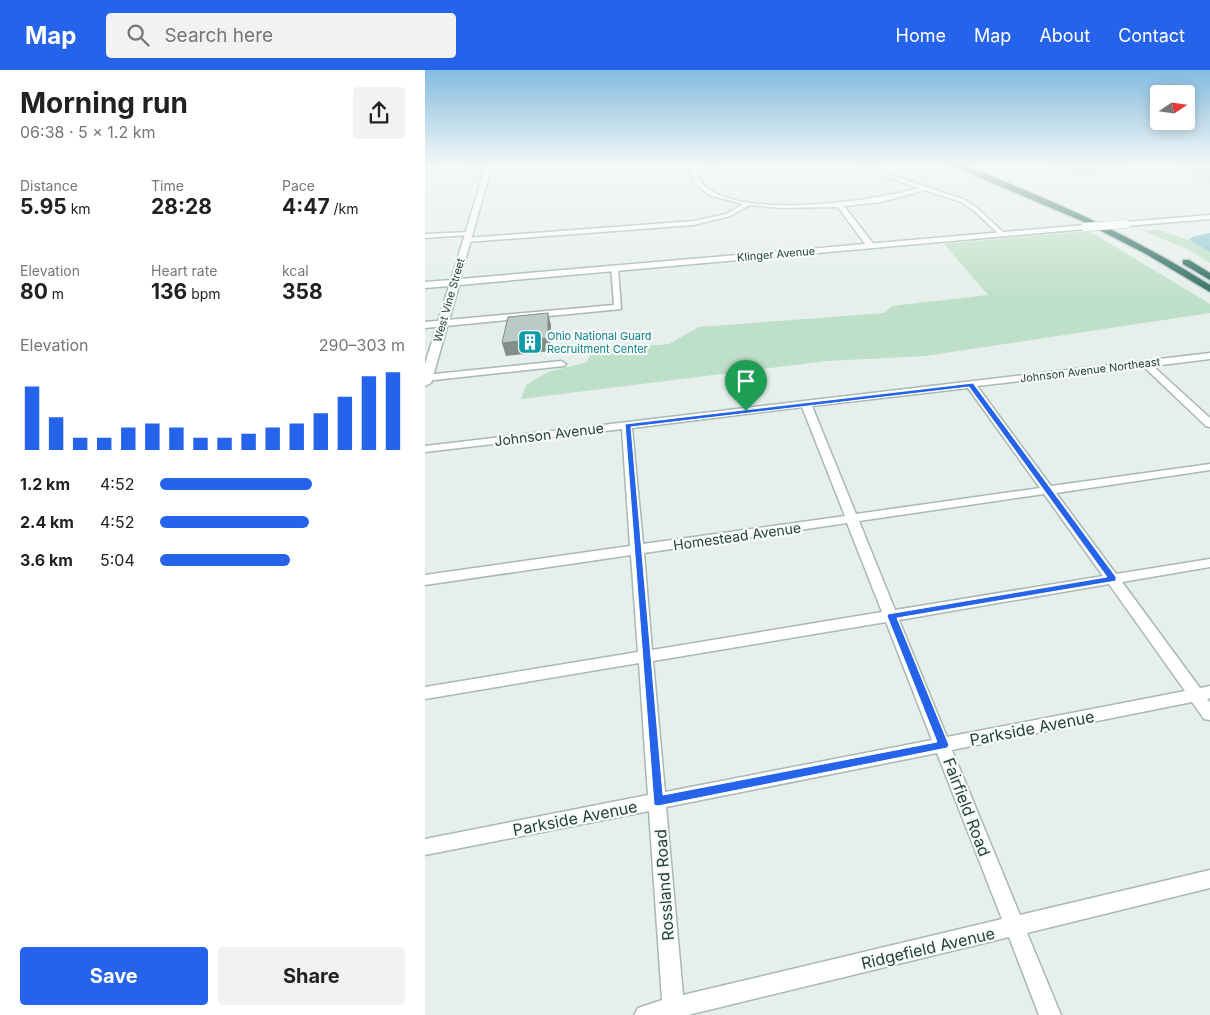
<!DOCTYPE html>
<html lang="en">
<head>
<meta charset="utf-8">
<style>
	:root { --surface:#fff; --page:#f2f2f2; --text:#222; --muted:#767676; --accent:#2563eb }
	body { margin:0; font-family:Inter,sans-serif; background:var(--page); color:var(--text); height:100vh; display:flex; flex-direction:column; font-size:19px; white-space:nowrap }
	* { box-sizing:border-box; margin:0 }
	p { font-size:16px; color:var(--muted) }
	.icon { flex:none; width:28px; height:28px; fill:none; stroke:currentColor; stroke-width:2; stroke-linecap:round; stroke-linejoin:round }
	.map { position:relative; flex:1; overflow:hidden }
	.panel { display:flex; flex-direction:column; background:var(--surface); width:425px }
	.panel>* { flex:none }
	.needle { width:32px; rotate:77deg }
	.tools { position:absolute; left:725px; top:15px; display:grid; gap:10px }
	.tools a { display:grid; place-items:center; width:45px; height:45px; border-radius:5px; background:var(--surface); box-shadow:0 2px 12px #0003; font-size:25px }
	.pin { position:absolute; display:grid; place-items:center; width:42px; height:42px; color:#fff; margin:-51px -21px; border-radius:50% 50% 50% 0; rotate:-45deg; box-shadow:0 0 5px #0007 }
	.pin .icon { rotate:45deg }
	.round { display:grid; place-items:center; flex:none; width:52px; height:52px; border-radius:5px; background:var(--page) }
	.headline { display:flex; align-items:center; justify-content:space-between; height:85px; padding:0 20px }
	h1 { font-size:28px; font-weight:700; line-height:38px }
	.figures { display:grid; grid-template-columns:repeat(3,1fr); gap:8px; height:85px; padding:5px 20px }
	.figures div { display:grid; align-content:center }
	.figures b { font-size:21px; font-weight:700 }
	.figures small { font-size:14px; font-weight:400 }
	.figures p { font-size:14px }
	.chart { height:140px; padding:10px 20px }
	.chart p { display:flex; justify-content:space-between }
	.chart svg { width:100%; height:90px; margin-top:5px; stroke:var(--accent); stroke-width:6 }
	.button { display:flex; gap:10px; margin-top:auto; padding:10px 20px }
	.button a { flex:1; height:58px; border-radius:5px; background:var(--accent); color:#fff; font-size:20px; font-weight:700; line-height:58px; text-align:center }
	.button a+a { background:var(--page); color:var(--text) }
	ul { padding:0 20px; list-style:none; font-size:16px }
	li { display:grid; grid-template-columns:80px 60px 1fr; align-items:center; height:38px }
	li i { height:12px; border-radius:6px; background:var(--accent) }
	header { display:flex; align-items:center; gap:30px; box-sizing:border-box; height:70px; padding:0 25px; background:var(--accent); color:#fff }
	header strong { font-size:24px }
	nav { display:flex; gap:28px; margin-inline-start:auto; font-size:18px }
	.search { width:350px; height:45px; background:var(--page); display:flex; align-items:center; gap:12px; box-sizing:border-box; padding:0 18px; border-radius:5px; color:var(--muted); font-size:19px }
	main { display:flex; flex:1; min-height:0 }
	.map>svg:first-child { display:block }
</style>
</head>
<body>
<header>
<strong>Map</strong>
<div class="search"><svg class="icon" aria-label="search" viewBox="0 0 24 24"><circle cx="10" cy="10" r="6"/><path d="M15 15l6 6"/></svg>Search here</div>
<nav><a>Home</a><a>Map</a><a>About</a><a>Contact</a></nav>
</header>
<main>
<section class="panel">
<div class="headline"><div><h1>Morning run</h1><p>06:38 · 5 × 1.2 km</p></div><a class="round"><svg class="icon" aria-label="share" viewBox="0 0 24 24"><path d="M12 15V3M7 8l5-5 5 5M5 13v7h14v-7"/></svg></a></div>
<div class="figures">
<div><p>Distance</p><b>5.95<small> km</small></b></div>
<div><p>Time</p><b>28:28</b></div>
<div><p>Pace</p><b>4:47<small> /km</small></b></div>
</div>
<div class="figures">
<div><p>Elevation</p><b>80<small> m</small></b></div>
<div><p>Heart rate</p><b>136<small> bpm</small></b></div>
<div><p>kcal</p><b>358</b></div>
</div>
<div class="chart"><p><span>Elevation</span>290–303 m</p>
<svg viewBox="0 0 160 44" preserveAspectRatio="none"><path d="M5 44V13M15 44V28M25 44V38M35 44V38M45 44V33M55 44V31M65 44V33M75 44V38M85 44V38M95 44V36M105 44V33M115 44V31M125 44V26M135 44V18M145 44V8M155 44V6"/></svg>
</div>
<ul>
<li><b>1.2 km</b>4:52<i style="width:62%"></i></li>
<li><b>2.4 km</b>4:52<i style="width:61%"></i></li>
<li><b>3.6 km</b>5:04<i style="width:53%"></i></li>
</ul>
<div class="button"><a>Save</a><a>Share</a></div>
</section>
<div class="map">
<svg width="785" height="945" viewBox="0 0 785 945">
	<rect width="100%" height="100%" fill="#e6efeb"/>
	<!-- green -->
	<path fill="#bfe0c8" d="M623 95H699L711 102 652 104Z
		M753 95H785V114Z
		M733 160 764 170 785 182V193L762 179 719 161Z
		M664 161 785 234V243L500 286 402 291 96 329 101 315 123 302 162 292 167 281 244 274 274 257 459 243 467 236 563 225 519 174Z"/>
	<!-- water -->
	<path fill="#8ec9d4" d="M785 163V182L764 170 767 167Z"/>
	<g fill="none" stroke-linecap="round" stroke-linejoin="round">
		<defs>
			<path id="street" d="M45 95H67L0 101V97Z
				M264 95H293L290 97 271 98C272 102 273 108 276 112 307 152 451 131 494 118L430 95H437L540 130 552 138 581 165 576 166 548 140 536 132 500 120 456 132 419 136 450 176 446 178H443L413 137 356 138 325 135 305 146 269 155 42 172 38 170 42 168 269 151 301 144 318 134 284 125 270 113Z
				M46 162V164L44 165 0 168V164Z
				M186 196 193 198 196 239 0 258V252L189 235Z
				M785 283V289L728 296 785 348V357L781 356 719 297 552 316 626 416 785 394V400L631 423 691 504 785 489V497L697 512 775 618 785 616V628L782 629 785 632V650L779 649 767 632 527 680 595 845 785 800V818L602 863 636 945H614L584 867 263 945H209L213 938 237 930 224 741 0 785V769L223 725 214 593 0 629V617L213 582 206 485 0 515V505L205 476 197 359 0 382V376ZM543 318 615 418 431 444 387 336ZM377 337 420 446 218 474 207 358ZM619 424 678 506 470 540 434 451ZM422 453 457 542 227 580 219 483ZM684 514 760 621 522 667 474 550ZM461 552 507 670 240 722 228 591ZM512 683 577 849 258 925 241 737Z
				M136 291 141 294 139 296 0 311V305Z"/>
			<path id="secondary" d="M61 95H67L35 209 660 155 664 157 660 159 34 215 6 313 0 316V294L24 216 0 218V212L26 210Z
				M785 145V149L701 156 697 154 701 152Z"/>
			<path id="highway" d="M525 95C540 93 561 104 575 110 649 139 718 173 785 215V222L721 184 657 151Z
				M758 190H764L785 203V210L758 194Z"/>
		</defs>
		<!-- street casing -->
		<use href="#street" stroke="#a8b8b2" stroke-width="3"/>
		<!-- secondary casing -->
		<use href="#secondary" stroke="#a4bbb3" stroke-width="3"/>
		<!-- highway casing -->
		<use href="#highway" stroke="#c2cac8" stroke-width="3"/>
		<!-- street -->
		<use href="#street" fill="#fff" fill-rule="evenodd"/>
		<!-- secondary -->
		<use href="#secondary" fill="#fff" fill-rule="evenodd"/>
		<!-- highway -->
		<use href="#highway" fill="#2f6f62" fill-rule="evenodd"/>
		<defs>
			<path id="secondary-bridge" d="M660 157 701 154"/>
		</defs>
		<!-- secondary-bridge casing -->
		<use href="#secondary-bridge" stroke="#a4bbb3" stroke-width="9" stroke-linecap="butt"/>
		<!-- secondary-bridge -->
		<use href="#secondary-bridge" stroke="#fff" stroke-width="8"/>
	</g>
	<!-- shaded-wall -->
	<path fill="#838d89" d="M123 243 126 255V281L81 286 77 273Z"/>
	<!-- building -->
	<path fill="#bbcac4" stroke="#838d89" d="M123 243V268L77 273 83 247Z"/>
	<!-- sky -->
	<linearGradient id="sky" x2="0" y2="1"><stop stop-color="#84bce0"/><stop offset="0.42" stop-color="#f4f8f6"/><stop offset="1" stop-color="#f4f8f6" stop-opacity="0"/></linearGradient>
	<rect width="785" height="227" fill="url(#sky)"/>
	<!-- route -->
	<path fill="#2563eb" stroke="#fff" fill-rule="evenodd" d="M548 313 691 507V511L472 548 524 675 522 678 233 736 229 735 200 354ZM544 317 682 507 463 544 462 546 512 672 238 725 206 357Z"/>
	<!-- icons -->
	<defs>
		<symbol id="building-square" viewBox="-11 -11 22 22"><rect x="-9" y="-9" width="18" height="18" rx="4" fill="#0f9aa8" stroke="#f7fbf9"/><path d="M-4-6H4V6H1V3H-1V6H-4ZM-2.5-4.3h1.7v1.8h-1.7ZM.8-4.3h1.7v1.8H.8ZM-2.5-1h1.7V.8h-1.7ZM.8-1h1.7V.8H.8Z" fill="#fff"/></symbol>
	</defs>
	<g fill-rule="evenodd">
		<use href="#building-square" x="91" y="258" width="28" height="28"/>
	</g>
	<g text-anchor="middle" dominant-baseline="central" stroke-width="4.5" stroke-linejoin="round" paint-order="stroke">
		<!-- far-street labels -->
		<g font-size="11" fill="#24423a" stroke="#f7fbf9">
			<text transform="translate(351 184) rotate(-5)">Klinger Avenue</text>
			<text transform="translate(24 230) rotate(-74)">West Vine Street</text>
			<text transform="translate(665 300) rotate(-7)">Johnson Avenue Northeast</text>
		</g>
		<!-- far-culture labels -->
		<g font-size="11" fill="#0d838f" stroke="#f7fbf9" text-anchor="start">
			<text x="122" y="266">Ohio National Guard<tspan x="122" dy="13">Recruitment Center</tspan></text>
		</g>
		<!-- street labels -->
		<g font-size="14" fill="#24423a" stroke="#f7fbf9">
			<text transform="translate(124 364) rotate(-7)">Johnson Avenue</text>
			<text transform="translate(312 466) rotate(-8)">Homestead Avenue</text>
		</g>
		<!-- near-street labels -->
		<g font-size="16" fill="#24423a" stroke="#f7fbf9">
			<text transform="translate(607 658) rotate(-11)">Parkside Avenue</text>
			<text transform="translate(542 737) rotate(69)">Fairfield Road</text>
			<text transform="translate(150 748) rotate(-11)">Parkside Avenue</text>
			<text transform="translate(239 815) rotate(-94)">Rossland Road</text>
			<text transform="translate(503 878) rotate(-13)">Ridgefield Avenue</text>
		</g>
	</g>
</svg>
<div class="tools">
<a><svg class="needle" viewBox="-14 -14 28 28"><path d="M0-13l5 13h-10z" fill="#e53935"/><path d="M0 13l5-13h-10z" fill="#767676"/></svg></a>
</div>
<div class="pin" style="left:321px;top:341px;background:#1e9e55"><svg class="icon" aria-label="arrive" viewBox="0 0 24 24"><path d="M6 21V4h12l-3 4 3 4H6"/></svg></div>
</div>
</main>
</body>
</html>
